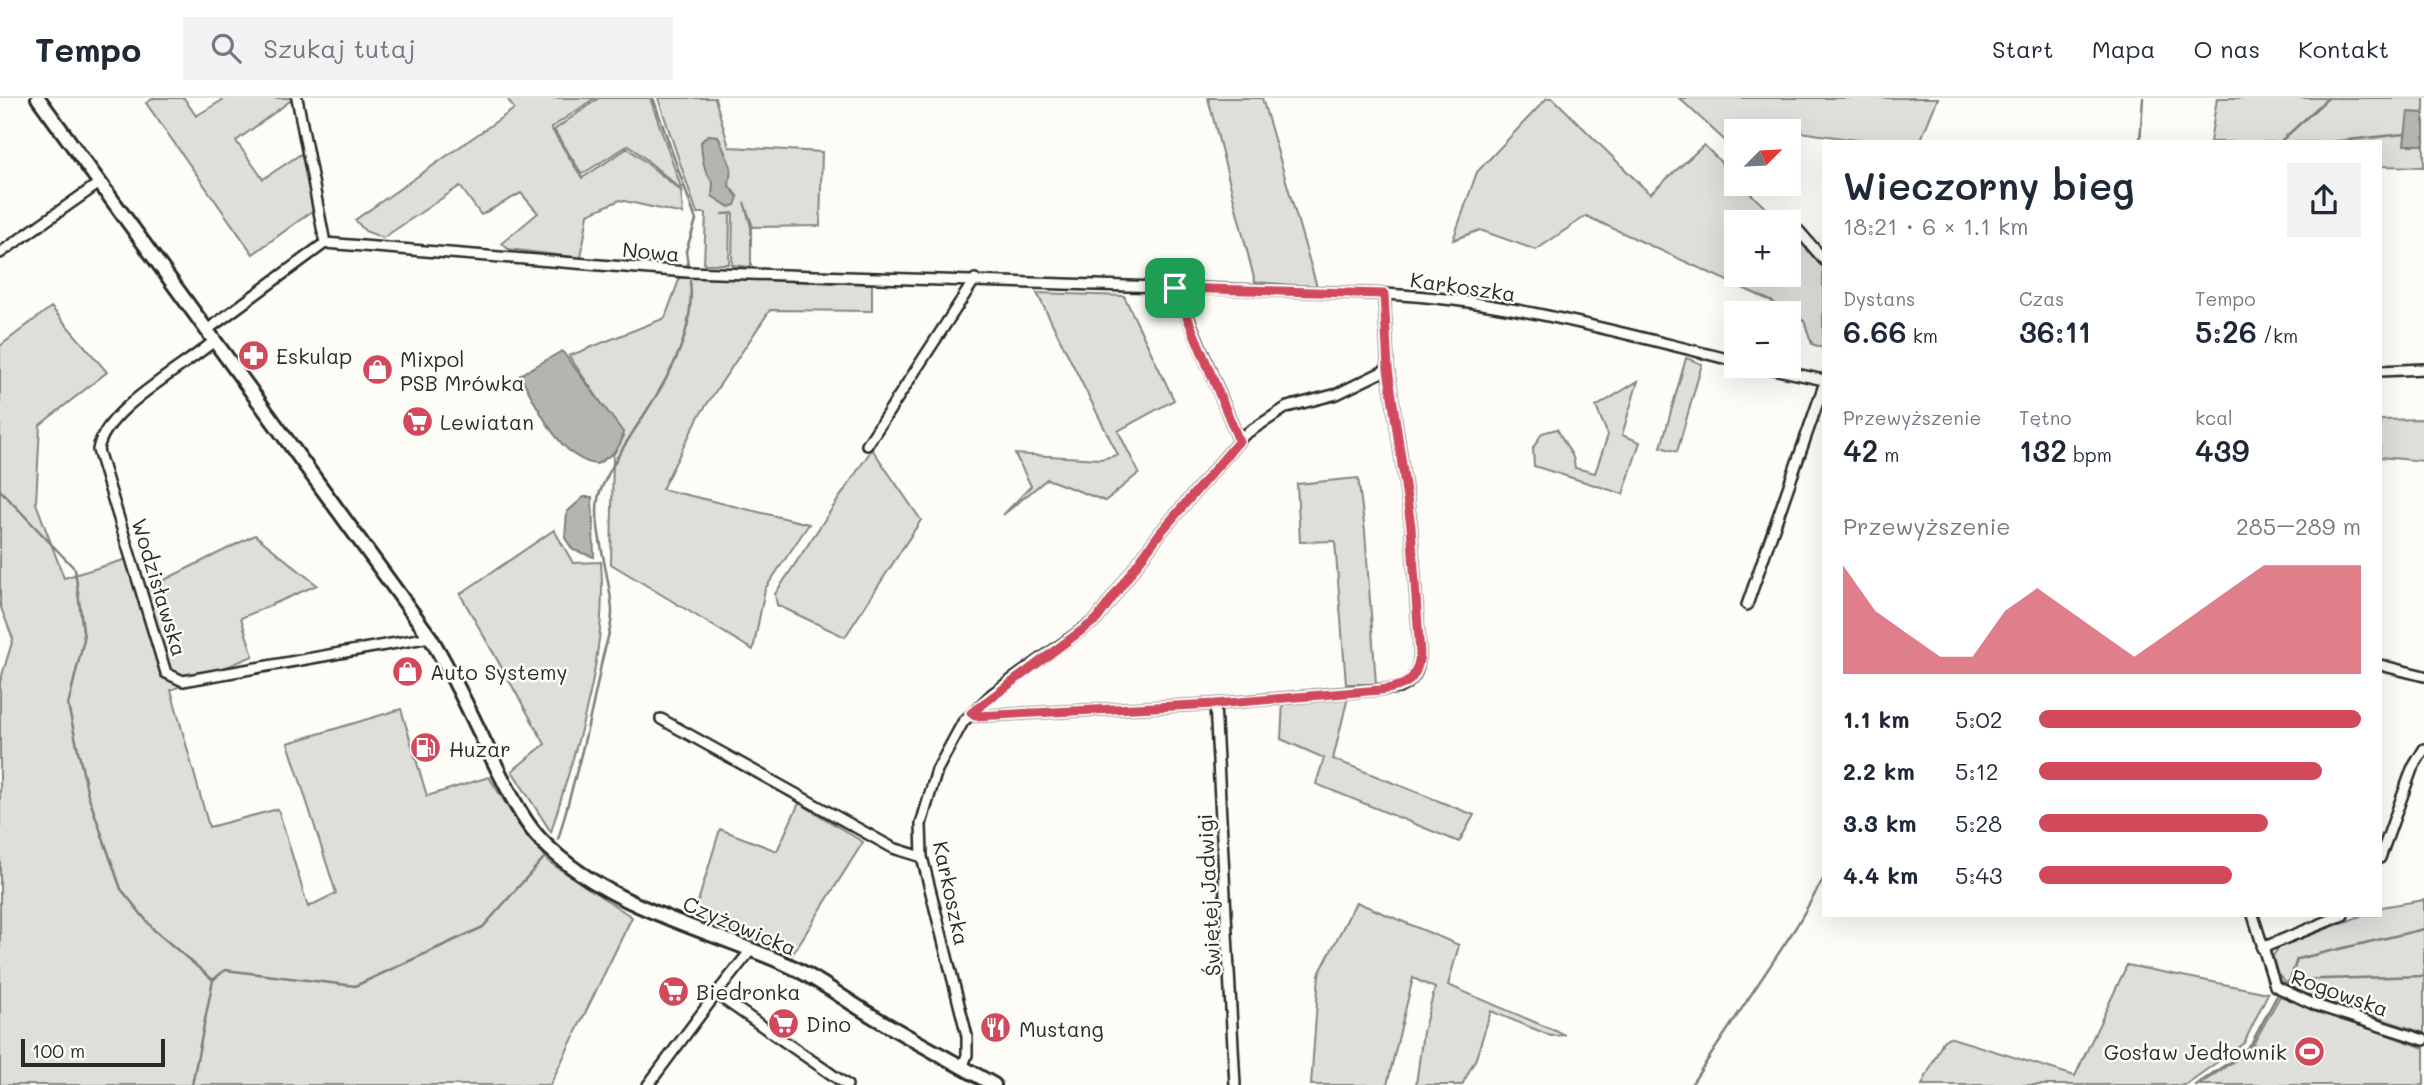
<!DOCTYPE html>
<html lang="pl">
<head>
<meta charset="utf-8">
<style>
	:root { --surface:#fff; --page:#f2f2f3; --text:#1f2937; --muted:#747a83; --line:#e0e1e3; --accent:#d1495b }
	body { margin:0; font-family:Mali,sans-serif; background:var(--page); color:var(--text); height:100vh; display:flex; flex-direction:column; font-size:26px; white-space:nowrap }
	* { box-sizing:border-box; margin:0 }
	p { font-size:23px; color:var(--muted) }
	.icon { flex:none; width:38px; height:38px; fill:none; stroke:currentColor; stroke-width:2; stroke-linecap:round; stroke-linejoin:round }
	.map { position:relative; flex:1; overflow:hidden }
	.drawer { position:absolute; left:1822px; top:42px; width:560px; height:777px; display:flex; flex-direction:column; background:var(--surface); border-radius:0px; box-shadow:0 7px 28px #0002 }
	.drawer>* { flex:none }
	.needle { width:46px; rotate:66deg }
	.controls { position:absolute; left:1724px; top:21px; display:grid; gap:14px }
	.controls a { display:grid; place-items:center; width:77px; height:77px; border-radius:0px; background:var(--surface); box-shadow:0 7px 28px #0002; font-size:35px }
	.scale { position:absolute; left:21px; bottom:18px; width:144px; box-sizing:border-box; padding-left:7px; border:4px solid #2b2b2b; border-top:0; font-size:19px; line-height:24px; white-space:nowrap; color:#2b2b2b; -webkit-text-stroke:5px #fdfcf7; paint-order:stroke }
	.pin { position:absolute; display:grid; place-items:center; width:60px; height:60px; color:#fff; margin:-30px; border-radius:14px; box-shadow:0 4px 10px #0006 }
	.round { display:grid; place-items:center; flex:none; width:74px; height:74px; border-radius:0px; background:var(--page) }
	.overview { display:flex; align-items:center; justify-content:space-between; height:119px; padding:0 21px }
	h1 { font-size:38px; font-weight:600; line-height:52px }
	.metrics { display:grid; grid-template-columns:repeat(3,1fr); gap:10px; height:119px; padding:7px 21px }
	.metrics div { display:grid; align-content:center }
	.metrics b { font-size:30px; font-weight:600 }
	.metrics small { font-size:19px; font-weight:400 }
	.metrics p { font-size:19px }
	.chart { height:196px; padding:14px 21px }
	.chart p { display:flex; justify-content:space-between }
	.chart svg { width:100%; height:126px; margin-top:7px; fill:var(--accent); opacity:.7 }
	ul { padding:0 21px; list-style:none; font-size:23px }
	li { display:grid; grid-template-columns:112px 84px 1fr; align-items:center; height:52px }
	li i { height:18px; border-radius:9px; background:var(--accent) }
	header { display:flex; align-items:center; gap:42px; box-sizing:border-box; height:98px; padding:0 35px; background:var(--surface); border-bottom:2px solid var(--line) }
	header strong { font-size:33px }
	nav { display:flex; gap:38px; margin-inline-start:auto; font-size:24px }
	.search { width:490px; height:63px; background:var(--page); display:flex; align-items:center; gap:18px; box-sizing:border-box; padding:0 24px; border-radius:0px; color:var(--muted); font-size:26px }
	.map>svg:first-child { display:block }
</style>
</head>
<body>
<header>
<strong>Tempo</strong>
<div class="search"><svg class="icon" aria-label="search" viewBox="0 0 24 24"><circle cx="10" cy="10" r="6"/><path d="M15 15l6 6"/></svg>Szukaj tutaj</div>
<nav><a>Start</a><a>Mapa</a><a>O nas</a><a>Kontakt</a></nav>
</header>
<div class="map">
<svg width="2424" height="987" viewBox="0 0 2424 987">
	<rect width="100%" height="100%" fill="#fdfcf7"/>
	<filter id="ink" filterUnits="userSpaceOnUse"><feTurbulence type="fractalNoise" baseFrequency=".0143" numOctaves="2"/><feDisplacementMap in="SourceGraphic" scale="14" xChannelSelector="R" yChannelSelector="G"/><feConvolveMatrix kernelMatrix="1 2 1 2 8 2 1 2 1" color-interpolation-filters="sRGB"/></filter>
	<g filter="url(#ink)">
		<!-- green -->
		<path fill="#dfdeda" stroke="#858482" stroke-width="2" d="M154 0H184L196 18 226 0H294L236 43 263 81 304 54 315 111 253 156 146 5Z
			M507 0H595L551 30 582 80 628 50 681 93 683 116 620 102 588 116 581 160 508 151 502 145 538 115 521 95 481 117 460 88 383 140 365 133 355 122 514 11Z
			M599 0H650L682 92 629 47 582 76 554 32Z
			M658 0H715L729 49 822 54 820 128 753 129 744 104 751 129V169L732 167 733 115 721 116H730L729 166H704L706 115H697Z
			M1208 0H1262L1317 189 1255 184Z
			M1547 0H1553L1650 96 1704 47 1736 80V86H1741L1780 124H1736V177H1788L1789 132 1815 157 1823 170V250L1812 246 1804 223 1771 203 1586 118 1536 152 1480 132 1453 142 1477 74Z
			M1679 0H1938L1920 44H1871L1771 30 1769 33H1736V53Z
			M2217 0H2424V69L2380 68V44H2210Z
			M680 179 872 186V213L770 212 699 318 662 391 809 426 765 491 753 552 611 466 613 357 624 338 569 258 665 220Z
			M1037 195 1124 198 1174 302 1118 333 1139 375 1105 403 1047 381 1003 417 1031 388 1015 356 1100 361 1118 357Z
			M51 209 107 274 40 327 36 405 64 480 127 461 138 495 255 437 317 487 241 520 253 558 171 592 209 729 278 711 308 809 336 795 288 645 401 611 427 698 489 679 519 727 549 764 632 819 550 987H0V584L13 541 0 507V248Z
			M1686 260 1702 266 1677 354 1661 349Z
			M1638 283 1622 337 1640 344 1623 396 1534 368 1533 350 1542 335 1557 331 1573 359 1575 370 1595 375 1608 337 1596 309Z
			M2424 321V363L2380 359V322Z
			M872 351 921 422 845 539 777 507 775 496Z
			M1358 380 1365 433 1376 586H1346L1335 443 1300 444 1297 386Z
			M554 432 573 465 601 464C608 559 578 644 551 734L512 673 545 646 460 496Z
			M1348 599 1333 661 1474 717 1459 744 1316 686 1324 660 1281 641 1283 604Z
			M799 705 863 744 792 857 694 817 720 731 777 753Z
			M2424 802V935L2291 891 2276 874 2273 858 2279 849 2363 817H2380L2381 809Z
			M1356 804 1459 847 1448 887 1565 937 1551 938 1491 913 1476 960 1462 987H1416L1423 934 1435 890 1413 880 1387 987H1311L1319 876Z
			M2127 867 2268 895 2244 945 2185 987H1922L1943 943 1949 939 2075 978Z
			M2280 898 2424 950V987H2199L2250 952Z"/>
		<!-- water -->
		<path fill="#b5b4b1" stroke="#7e7d7b" stroke-width="2" d="M2408 14 2424 15V47H2404Z
			M708 37 718 38 731 69 729 88 738 99 735 107 729 109 712 98 713 85C703 72 702 60 701 44Z
			M562 253 623 334C622 351 610 358 597 366 559 362 536 305 520 277Z
			M584 399H592L594 459 573 452 565 440 567 414Z"/>
		<g fill="none" stroke-linecap="round" stroke-linejoin="round">
			<!-- stream -->
			<path stroke="#7e7d7b" stroke-width="2.5" d="M653 0 696 122 686 153 688 167
				M2140 44 2143 0
				M2280 44 2328 0
				M2329 44 2405 36
				M0 392 75 471 84 541 68 607 88 697 121 791 154 832 213 882
				M558 742C574 684 590 626 601 567 604 550 612 532 612 515 612 482 589 422 600 394 629 323 699 265 690 183
				M2290 882 2297 861 2424 831
				M2283 889 2290 882 2424 878
				M192 987 213 882 225 872 355 888 483 829 543 761
				M1691 987 1796 829 1824 780
				M2195 987 2236 960 2251 946 2279 894"/>
			<defs>
				<path id="street" d="M1799 133 1824 162
					M325 145 687 174 1384 196
					M0 155 98 86
					M1176 190 1239 343
					M207 232 325 145 297 0
					M215 242C184 270 104 311 98 352L166 575 183 583 430 539
					M1759 268 1824 282
					M2380 273 2424 271
					M867 347 975 181
					M1747 507 1824 287
					M2380 567 2424 578
					M1215 606 1399 590C1415 582 1418 574 1420 556L1411 427 1388 271
					M971 616 975 618 1215 606 1235 987
					M661 621 893 750 922 759
					M2380 760 2412 671 2424 651
					M2253 817 2275 888 2315 907 2424 942
					M2262 850 2343 817
					M751 852 716 896 847 987
					M962 970 967 957V938L922 759 921 726 937 672 963 624 992 596 1097 521 1160 435 1244 337 1287 309 1337 296 1388 271 1384 196C1503 201 1620 235 1736 263
					M648 987 716 896"/>
				<path id="secondary" d="M38 0 430 539C457 583 477 630 500 676 512 699 524 725 542 743 607 810 706 830 788 867 819 881 845 902 874 919 914 943 954 964 994 987"/>
			</defs>
			<!-- street casing -->
			<use href="#street" stroke="#2b2b2b" stroke-width="14"/>
			<!-- secondary casing -->
			<use href="#secondary" stroke="#2b2b2b" stroke-width="18"/>
			<!-- street -->
			<use href="#street" stroke="#fdfcf7" stroke-width="9"/>
			<!-- secondary -->
			<use href="#secondary" stroke="#fdfcf7" stroke-width="12"/>
		</g>
	</g>
	<g fill="none" stroke-linecap="round" stroke-linejoin="round" filter="url(#ink)">
		<defs>
			<path id="route" d="M1175 190 1384 196 1388 271 1411 428 1420 556C1417 583 1406 589 1380 592L1215 606 975 618 971 615 1097 521 1160 435 1239 343Z"/>
		</defs>
		<!-- route casing -->
		<use href="#route" stroke="#fff" stroke-width="14"/>
		<!-- route -->
		<use href="#route" stroke="#d1495b" stroke-width="9"/>
	</g>
	<!-- icons -->
	<defs>
		<symbol id="pharmacy-disc" viewBox="-11 -11 22 22"><circle r="9.5" fill="#d1495b" stroke="#fdfcf7"/><path d="M-2-6h4v4h4v4h-4v4h-4v-4h-4v-4h4Z" fill="#fff"/></symbol>
		<symbol id="shop-disc" viewBox="-11 -11 22 22"><circle r="9.5" fill="#d1495b" stroke="#fdfcf7"/><path d="M-5-2.5h2.3a2.7 3.5 0 0 1 5.4 0H5L5.5 6h-11ZM-1.5-2.5h3a1.5 2.3 0 0 0-3 0Z" fill="#fff"/></symbol>
		<symbol id="supermarket-disc" viewBox="-11 -11 22 22"><circle r="9.5" fill="#d1495b" stroke="#fdfcf7"/><path d="M-6-5.5h2.5l.6 2H6L4.5 2H-2.5L-4.4-4H-6ZM-1.5 3.2a1.3 1.3 0 1 0 .1 0ZM3 3.2a1.3 1.3 0 1 0 .1 0Z" fill="#fff"/></symbol>
		<symbol id="fuel-disc" viewBox="-11 -11 22 22"><circle r="9.5" fill="#d1495b" stroke="#fdfcf7"/><path d="M-5.5-6h7V0h2V4h1.3V-2.5L3-4.5l.8-.8L6-3V5H2.5V1h-1V6h-7ZM-4.2-4.7v3.2H.2V-4.7Z" fill="#fff"/></symbol>
		<symbol id="restaurant-disc" viewBox="-11 -11 22 22"><circle r="9.5" fill="#d1495b" stroke="#fdfcf7"/><path d="M-5-6h1v4h1v-4h1v4h1v-4h1v5L-1.5 .5V6h-2V.5L-5-1ZM5-6V6H3V1.5H1.5Q1.5-4 5-6Z" fill="#fff"/></symbol>
		<symbol id="stadium-disc" viewBox="-11 -11 22 22"><circle r="9.5" fill="#d1495b" stroke="#fdfcf7"/><path d="M0-5a6.5 5 0 1 0 0 10a6.5 5 0 1 0 0-10ZM-3.5-1.8h7v3.6h-7Z" fill="#fff"/></symbol>
	</defs>
	<g fill-rule="evenodd">
		<use href="#pharmacy-disc" x="236" y="240" width="35" height="35"/>
		<use href="#shop-disc" x="360" y="254" width="35" height="35"/>
		<use href="#supermarket-disc" x="400" y="306" width="35" height="35"/>
		<use href="#shop-disc" x="390" y="556" width="35" height="35"/>
		<use href="#fuel-disc" x="408" y="632" width="35" height="35"/>
		<use href="#supermarket-disc" x="656" y="876" width="35" height="35"/>
		<use href="#supermarket-disc" x="766" y="908" width="35" height="35"/>
		<use href="#restaurant-disc" x="978" y="912" width="35" height="35"/>
		<use href="#stadium-disc" x="2292" y="936" width="35" height="35"/>
	</g>
	<g text-anchor="middle" dominant-baseline="central" stroke-width="5" stroke-linejoin="round" paint-order="stroke">
		<!-- street labels -->
		<g font-size="21" fill="#2b2b2b" stroke="#fdfcf7">
			<text transform="translate(651 153) rotate(5)">Nowa</text>
			<text transform="translate(1463 188) rotate(8)">Karkoszka</text>
			<text transform="translate(160 489) rotate(73)">Wodzisławska</text>
			<text transform="translate(952 795) rotate(78)">Karkoszka</text>
			<text transform="translate(1208 797) rotate(-93)">Świętej Jadwigi</text>
			<text transform="translate(740 827) rotate(23)">Czyżowicka</text>
			<text transform="translate(2340 894) rotate(20)">Rogowska</text>
		</g>
		<!-- poi labels -->
		<g font-size="21" fill="#2b2b2b" stroke="#fdfcf7" text-anchor="start">
			<text x="276" y="257">Eskulap</text>
			<text x="400" y="260">Mixpol<tspan x="400" dy="24">PSB Mrówka</tspan></text>
			<text x="440" y="323">Lewiatan</text>
			<text x="430" y="573">Auto Systemy</text>
			<text x="449" y="650">Huzar</text>
			<text x="696" y="893">Biedronka</text>
			<text x="806" y="925">Dino</text>
			<text x="1019" y="930">Mustang</text>
			<text x="2287" y="953" text-anchor="end">Gosław Jedłownik</text>
		</g>
	</g>
</svg>
<div class="controls">
<a><svg class="needle" viewBox="-14 -14 28 28"><path d="M0-13l5 13h-10z" fill="#e53935"/><path d="M0 13l5-13h-10z" fill="#747a83"/></svg></a>
<a>+</a>
<a>−</a>
</div>
<div class="scale">100 m</div>
<div class="pin" style="left:1175px;top:190px;background:#1e9e55"><svg class="icon" aria-label="arrive" viewBox="0 0 24 24"><path d="M6 21V4h12l-3 4 3 4H6"/></svg></div>
<section class="drawer">
<div class="overview"><div><h1>Wieczorny bieg</h1><p>18:21 · 6 × 1.1 km</p></div><a class="round"><svg class="icon" aria-label="share" viewBox="0 0 24 24"><path d="M12 15V3M7 8l5-5 5 5M5 13v7h14v-7"/></svg></a></div>
<div class="metrics">
<div><p>Dystans</p><b>6.66<small> km</small></b></div>
<div><p>Czas</p><b>36:11</b></div>
<div><p>Tempo</p><b>5:26<small> /km</small></b></div>
</div>
<div class="metrics">
<div><p>Przewyższenie</p><b>42<small> m</small></b></div>
<div><p>Tętno</p><b>132<small> bpm</small></b></div>
<div><p>kcal</p><b>439</b></div>
</div>
<div class="chart"><p><span>Przewyższenie</span>285–289 m</p>
<svg viewBox="0 0 160 44" preserveAspectRatio="none"><path d="M0 44V6L10 22L20 30L30 38L40 38L50 22L60 14L70 22L80 30L90 38L100 30L110 22L120 14L130 6L140 6L150 6L160 6V44z"/></svg>
</div>
<ul>
<li><b>1.1 km</b>5:02<i style="width:100%"></i></li>
<li><b>2.2 km</b>5:12<i style="width:88%"></i></li>
<li><b>3.3 km</b>5:28<i style="width:71%"></i></li>
<li><b>4.4 km</b>5:43<i style="width:60%"></i></li>
</ul>
</section>
</div>
</body>
</html>
